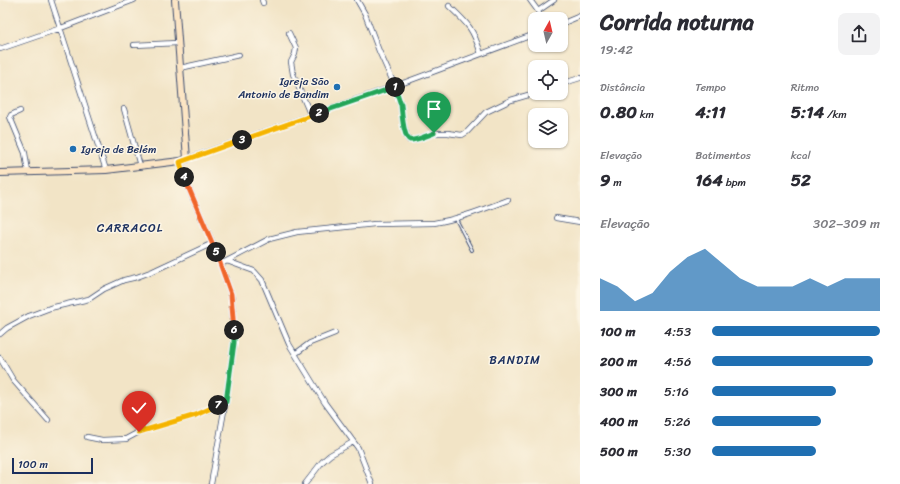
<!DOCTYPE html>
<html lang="pt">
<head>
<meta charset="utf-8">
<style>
	:root { --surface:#fff; --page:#f2f2f3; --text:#2b2b33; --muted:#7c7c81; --accent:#1f6fb2 }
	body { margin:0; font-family:Sriracha,sans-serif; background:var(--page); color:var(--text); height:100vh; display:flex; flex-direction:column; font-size:15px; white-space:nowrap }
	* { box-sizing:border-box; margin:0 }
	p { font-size:13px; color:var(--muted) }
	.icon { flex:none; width:22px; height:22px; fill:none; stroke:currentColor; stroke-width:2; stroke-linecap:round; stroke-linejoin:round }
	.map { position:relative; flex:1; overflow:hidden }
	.drawer { display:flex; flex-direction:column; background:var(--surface); width:320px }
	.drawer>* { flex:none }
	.needle { width:26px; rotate:8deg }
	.fabs { position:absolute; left:528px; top:12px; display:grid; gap:8px }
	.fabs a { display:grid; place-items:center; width:40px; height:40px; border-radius:8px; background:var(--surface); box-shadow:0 1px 3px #0004; font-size:20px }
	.scale { position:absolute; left:12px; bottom:10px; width:81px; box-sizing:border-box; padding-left:4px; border:2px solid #1b2f5e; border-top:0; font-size:11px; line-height:14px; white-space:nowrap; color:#1b2f5e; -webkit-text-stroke:3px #fcf5e5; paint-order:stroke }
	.pin { position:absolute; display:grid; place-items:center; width:34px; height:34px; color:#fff; margin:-41px -17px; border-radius:50% 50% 50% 0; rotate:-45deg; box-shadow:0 0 4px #0007 }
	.pin .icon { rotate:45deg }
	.km { position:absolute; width:20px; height:20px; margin:-10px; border-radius:50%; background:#222; color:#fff; font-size:11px; line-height:20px; text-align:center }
	.round { display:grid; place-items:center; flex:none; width:42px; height:42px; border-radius:8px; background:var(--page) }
	.headline { display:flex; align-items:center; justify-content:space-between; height:68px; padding:0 20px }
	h1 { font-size:22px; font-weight:800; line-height:30px }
	.figures { display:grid; grid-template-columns:repeat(3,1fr); gap:6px; height:68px; padding:4px 20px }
	.figures div { display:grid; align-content:center }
	.figures b { font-size:17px; font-weight:800 }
	.figures small { font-size:11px; font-weight:400 }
	.figures p { font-size:11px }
	.chart { height:112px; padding:8px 20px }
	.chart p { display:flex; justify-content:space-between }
	.chart svg { width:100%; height:72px; margin-top:4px; fill:var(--accent); opacity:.7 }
	ul { padding:0 20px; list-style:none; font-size:13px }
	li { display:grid; grid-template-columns:64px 48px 1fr; align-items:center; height:30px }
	li i { height:10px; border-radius:5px; background:var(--accent) }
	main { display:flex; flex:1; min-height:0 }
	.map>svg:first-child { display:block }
</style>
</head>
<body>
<main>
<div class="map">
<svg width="580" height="484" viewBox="0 0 580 484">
	<rect width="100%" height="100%" fill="#fcf5e5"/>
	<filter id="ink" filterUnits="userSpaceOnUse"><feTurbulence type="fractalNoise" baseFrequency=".025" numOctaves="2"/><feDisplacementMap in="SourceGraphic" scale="8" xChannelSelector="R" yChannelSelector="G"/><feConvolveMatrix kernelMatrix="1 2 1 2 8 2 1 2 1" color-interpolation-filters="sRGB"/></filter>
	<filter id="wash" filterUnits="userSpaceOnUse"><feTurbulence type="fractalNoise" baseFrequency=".012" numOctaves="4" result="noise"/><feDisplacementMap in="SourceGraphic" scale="16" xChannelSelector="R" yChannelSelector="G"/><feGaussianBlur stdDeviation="0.9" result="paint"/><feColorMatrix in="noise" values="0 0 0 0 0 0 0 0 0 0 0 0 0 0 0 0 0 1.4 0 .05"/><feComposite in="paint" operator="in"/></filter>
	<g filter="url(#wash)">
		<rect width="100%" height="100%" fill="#f2e4c6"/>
	</g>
	<g filter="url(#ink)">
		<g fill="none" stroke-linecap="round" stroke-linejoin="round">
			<defs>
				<path id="service" d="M456 219 472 250"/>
				<path id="minor" d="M51 0 106 170
					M262 0 263 3
					M357 0 365 14 379 51 395 86 401 106 403 123 407 137 409 140H414L434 133H448L462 135 467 132 486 112 511 100 535 93
					M530 0 538 11 541 19
					M449 6C468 24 473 28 481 54
					M538 11 554 0
					M561 24 580 16
					M289 33 296 48 295 54 291 62 293 74 311 116
					M134 45 178 43
					M0 49 61 28 134 0
					M180 68 239 55
					M561 84 580 78
					M124 109 140 166
					M20 111 11 115 10 117 25 153 28 172
					M187 159 395 86 535 34
					M180 161C187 190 201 215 212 242 219 259 225 277 231 294L232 301 234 343 227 394 211 484
					M556 218 580 222
					M227 261 254 271 262 280 289 344 325 403 358 448 372 484
					M221 264 269 239 297 232 375 224 434 223C460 219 484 209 508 200
					M0 334 7 328 29 316 50 308 89 299 104 289 124 280 137 277 153 271 213 243
					M295 354 310 343 335 333
					M0 358 13 380 48 420
					M87 437 102 440 126 439 139 432 196 415 226 402
					M305 484 322 462 330 455 353 442"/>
				<path id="secondary" d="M0 173 106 170 180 161 187 159 175 0"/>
			</defs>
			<!-- service casing -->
			<use href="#service" stroke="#3b4a6e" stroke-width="4"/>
			<!-- minor casing -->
			<use href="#minor" stroke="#3b4a6e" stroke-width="6"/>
			<!-- secondary casing -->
			<use href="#secondary" stroke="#3b4a6e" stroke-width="8"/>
			<!-- service -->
			<use href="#service" stroke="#fff" stroke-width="2"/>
			<!-- minor -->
			<use href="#minor" stroke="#fff" stroke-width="4.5"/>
			<!-- secondary -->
			<use href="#secondary" stroke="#fce5c4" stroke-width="6"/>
		</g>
	</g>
	<g fill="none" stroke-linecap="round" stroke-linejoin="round" filter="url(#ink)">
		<defs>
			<path id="split-1" d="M395 87C397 93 399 99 401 105 402 112 403 137 410 140 414 141 429 135 434 133"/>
			<path id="split-2" d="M319 113 395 87"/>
			<path id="split-3" d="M242 140 319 113"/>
			<path id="split-4" d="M184 177 180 162 242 140"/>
			<path id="split-5" d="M184 177 216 252"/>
			<path id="split-6" d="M216 252 231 294 234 330"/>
			<path id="split-7" d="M218 405 226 402 234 343V330"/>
			<path id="split-8" d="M139 432 196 415 218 405"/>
		</defs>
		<!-- split-1 casing -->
		<use href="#split-1" stroke="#fff" stroke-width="8"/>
		<!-- split-2 casing -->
		<use href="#split-2" stroke="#fff" stroke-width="8"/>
		<!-- split-3 casing -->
		<use href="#split-3" stroke="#fff" stroke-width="8"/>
		<!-- split-4 casing -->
		<use href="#split-4" stroke="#fff" stroke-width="8"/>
		<!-- split-5 casing -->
		<use href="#split-5" stroke="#fff" stroke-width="8"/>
		<!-- split-6 casing -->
		<use href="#split-6" stroke="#fff" stroke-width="8"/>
		<!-- split-7 casing -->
		<use href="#split-7" stroke="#fff" stroke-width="8"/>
		<!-- split-8 casing -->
		<use href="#split-8" stroke="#fff" stroke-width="8"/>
		<!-- split-1 -->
		<use href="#split-1" stroke="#22a559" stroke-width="5"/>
		<!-- split-2 -->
		<use href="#split-2" stroke="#22a559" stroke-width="5"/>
		<!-- split-3 -->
		<use href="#split-3" stroke="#f5b400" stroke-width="5"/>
		<!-- split-4 -->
		<use href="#split-4" stroke="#f5b400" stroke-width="5"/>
		<!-- split-5 -->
		<use href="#split-5" stroke="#f0652b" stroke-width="5"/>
		<!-- split-6 -->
		<use href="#split-6" stroke="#f0652b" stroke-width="5"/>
		<!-- split-7 -->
		<use href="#split-7" stroke="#22a559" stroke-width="5"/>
		<!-- split-8 -->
		<use href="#split-8" stroke="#f5b400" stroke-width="5"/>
	</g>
	<!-- markers -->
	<g fill="#1f6fb2" stroke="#fcf5e5" stroke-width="1.5">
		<circle cx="337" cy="87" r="4"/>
		<circle cx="73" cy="149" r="4"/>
	</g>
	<g text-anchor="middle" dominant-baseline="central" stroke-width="3" stroke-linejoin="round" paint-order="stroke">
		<!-- poi labels -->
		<g font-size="11" fill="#1b2f5e" stroke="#fcf5e5" text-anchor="end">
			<text x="329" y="81">Igreja São<tspan x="329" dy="13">Antonio de Bandim</tspan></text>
			<text x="81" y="149" text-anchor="start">Igreja de Belém</text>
		</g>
		<!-- neighbourhood labels -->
		<g font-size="12" letter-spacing="1" fill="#1b2f5e" stroke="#fcf5e5">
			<text x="130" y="228">CARRACOL</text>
			<text x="515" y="360">BANDIM</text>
		</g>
	</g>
</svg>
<div class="fabs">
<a><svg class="needle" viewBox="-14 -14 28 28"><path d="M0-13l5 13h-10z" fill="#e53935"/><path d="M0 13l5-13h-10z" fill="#7c7c81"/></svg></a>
<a><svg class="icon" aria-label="locate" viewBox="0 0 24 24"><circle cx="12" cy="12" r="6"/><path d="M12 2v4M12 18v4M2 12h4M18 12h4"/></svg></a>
<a><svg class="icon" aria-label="layers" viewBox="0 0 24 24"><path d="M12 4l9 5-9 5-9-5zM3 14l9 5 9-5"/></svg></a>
</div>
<div class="scale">100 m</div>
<div class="pin" style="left:434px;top:133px;background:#1e9e55"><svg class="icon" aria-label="arrive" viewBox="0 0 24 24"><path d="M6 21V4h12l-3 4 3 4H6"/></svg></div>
<div class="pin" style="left:139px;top:432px;background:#d93025"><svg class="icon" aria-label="check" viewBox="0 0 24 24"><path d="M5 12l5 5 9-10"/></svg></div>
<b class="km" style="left:395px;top:87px">1</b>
<b class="km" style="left:319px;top:113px">2</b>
<b class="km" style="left:242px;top:140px">3</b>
<b class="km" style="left:184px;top:177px">4</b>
<b class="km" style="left:216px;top:252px">5</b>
<b class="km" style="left:234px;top:330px">6</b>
<b class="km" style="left:218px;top:405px">7</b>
</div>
<section class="drawer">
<div class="headline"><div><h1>Corrida noturna</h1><p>19:42</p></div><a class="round"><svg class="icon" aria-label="share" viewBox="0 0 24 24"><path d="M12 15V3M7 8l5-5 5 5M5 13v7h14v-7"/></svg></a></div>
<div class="figures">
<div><p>Distância</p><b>0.80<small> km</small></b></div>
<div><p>Tempo</p><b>4:11</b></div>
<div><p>Ritmo</p><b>5:14<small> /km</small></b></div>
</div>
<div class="figures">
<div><p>Elevação</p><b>9<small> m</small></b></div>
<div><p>Batimentos</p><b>164<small> bpm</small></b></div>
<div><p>kcal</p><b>52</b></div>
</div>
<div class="chart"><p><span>Elevação</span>302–309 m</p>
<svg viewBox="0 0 160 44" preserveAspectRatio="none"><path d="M0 44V24L10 29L20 38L30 33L40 20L50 11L60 6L70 15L80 24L90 29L100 29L110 29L120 24L130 29L140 24L150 24L160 24V44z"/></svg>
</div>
<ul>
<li><b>100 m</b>4:53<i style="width:100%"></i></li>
<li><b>200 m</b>4:56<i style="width:96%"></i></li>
<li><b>300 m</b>5:16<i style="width:74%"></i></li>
<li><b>400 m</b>5:26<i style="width:65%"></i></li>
<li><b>500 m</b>5:30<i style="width:62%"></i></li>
</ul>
</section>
</main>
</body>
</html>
